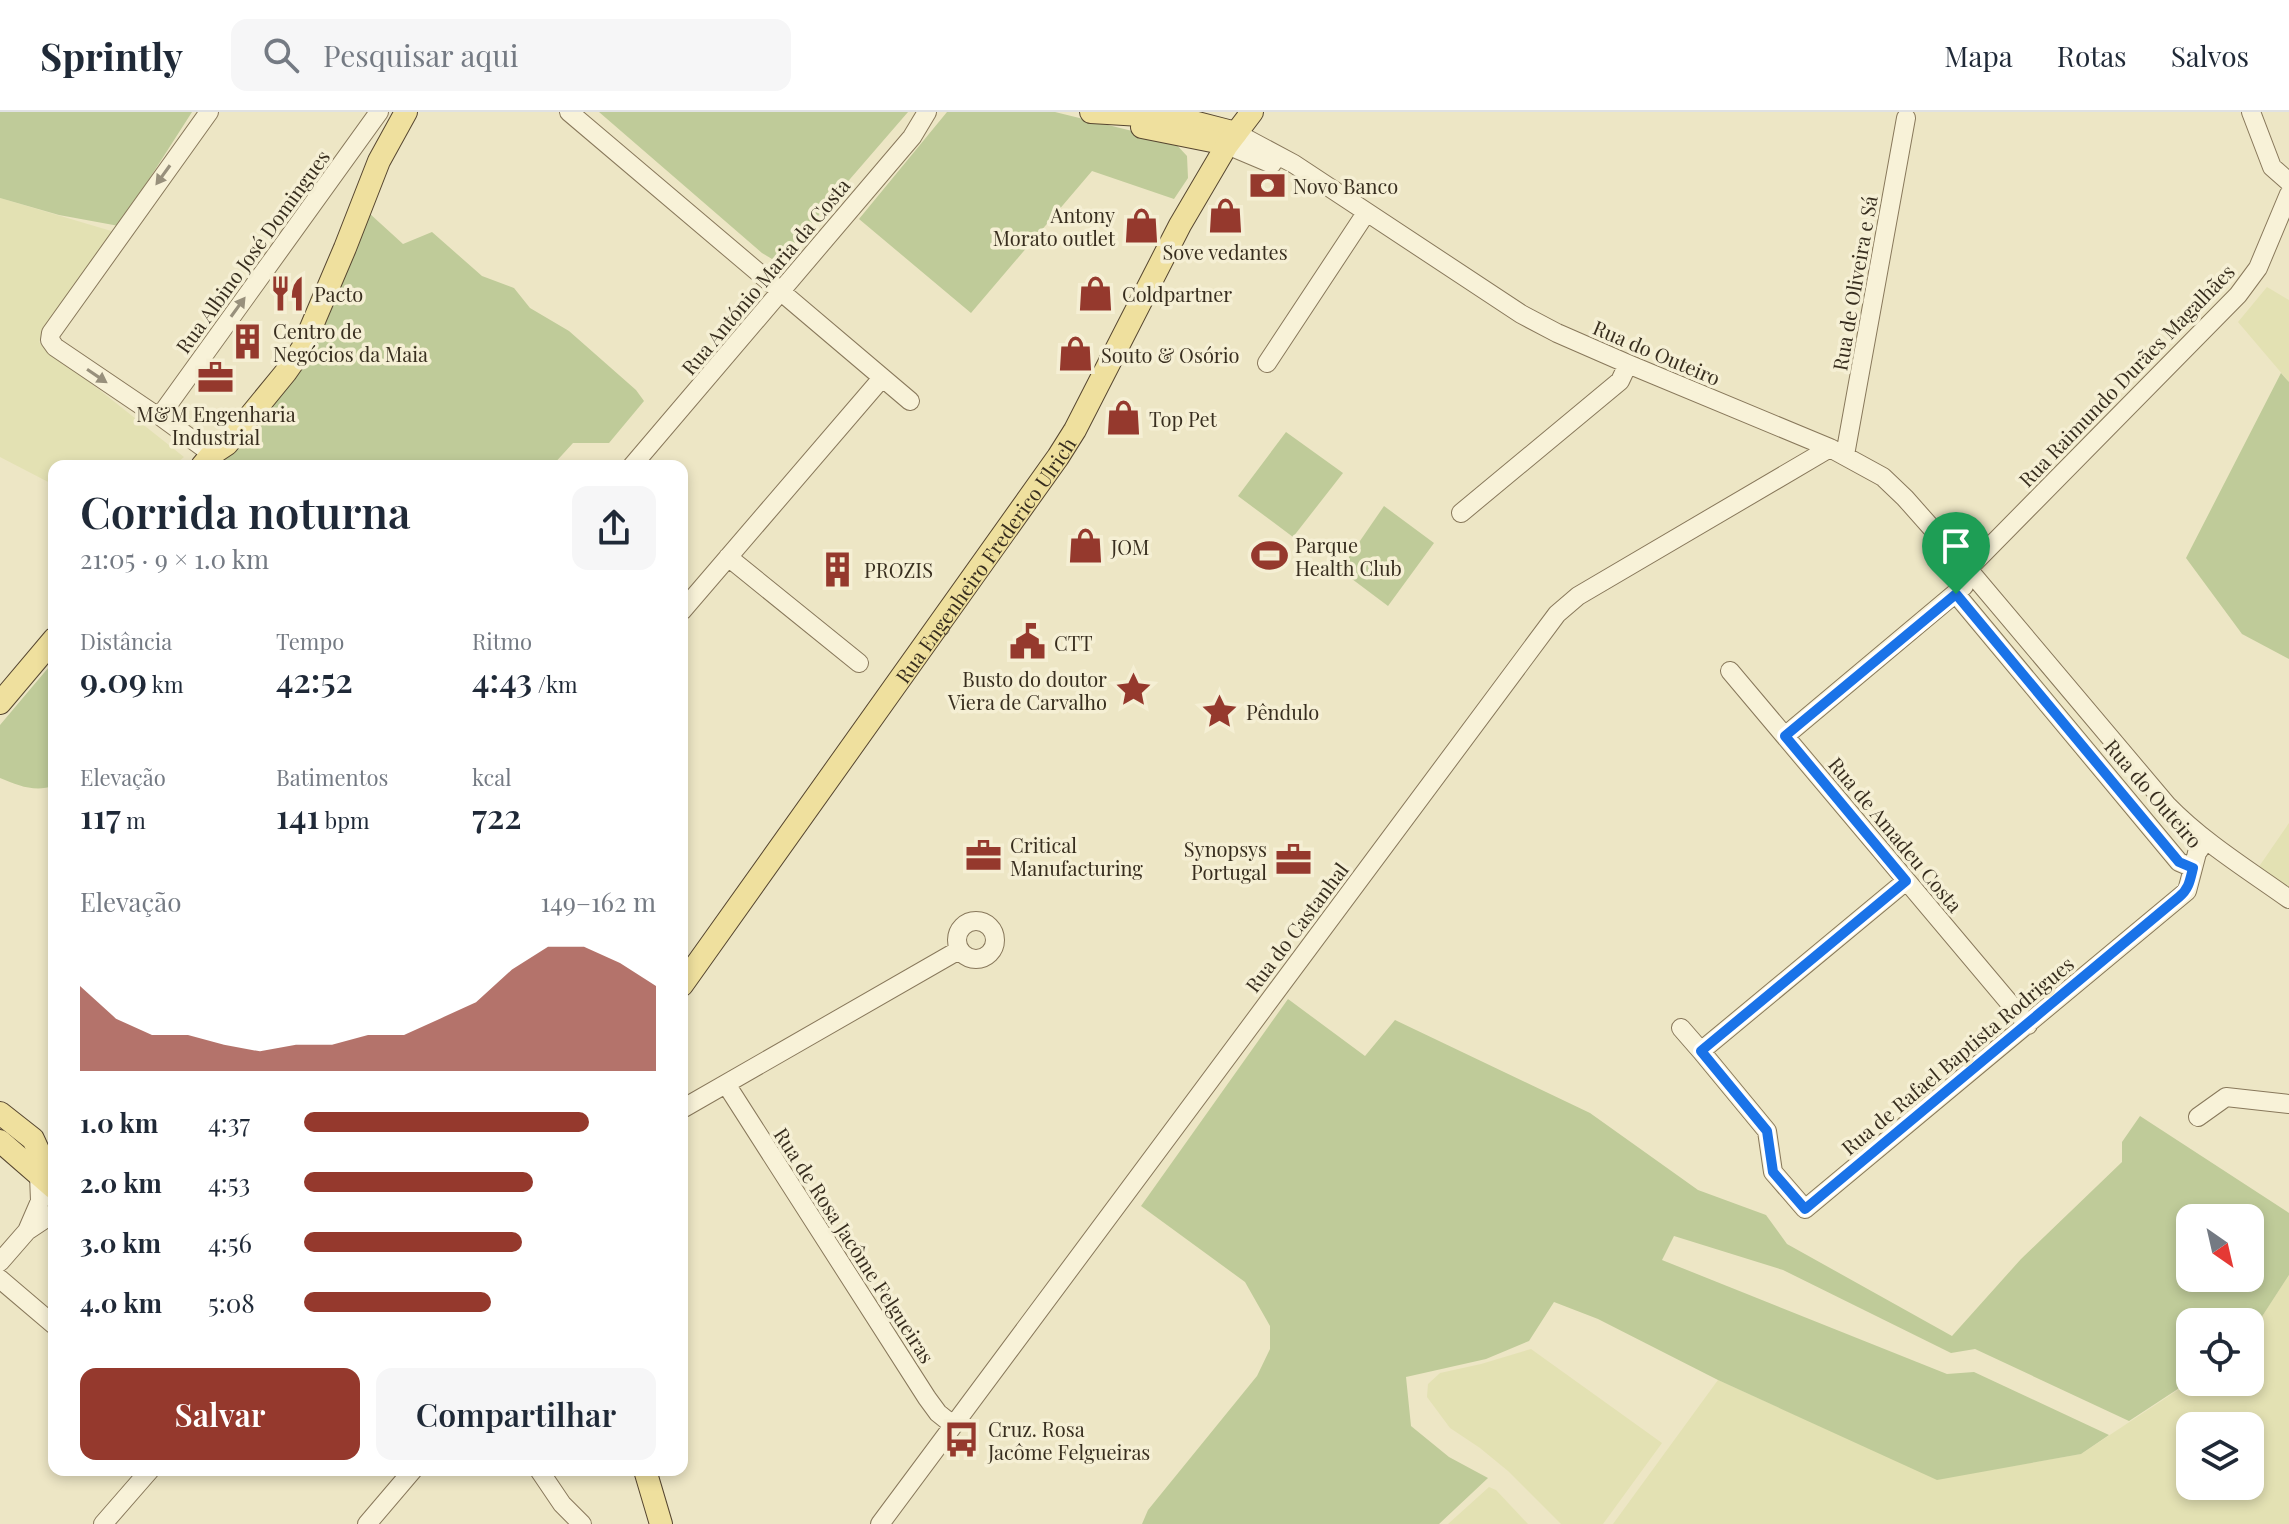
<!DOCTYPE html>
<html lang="pt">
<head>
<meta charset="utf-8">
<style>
	:root { --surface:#fff; --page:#f6f6f7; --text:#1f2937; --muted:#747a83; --line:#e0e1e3; --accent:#95392d }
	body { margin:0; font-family:"Playfair Display",serif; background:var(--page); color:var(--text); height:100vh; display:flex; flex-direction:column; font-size:30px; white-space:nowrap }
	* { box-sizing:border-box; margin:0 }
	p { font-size:26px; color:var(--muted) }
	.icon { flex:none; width:44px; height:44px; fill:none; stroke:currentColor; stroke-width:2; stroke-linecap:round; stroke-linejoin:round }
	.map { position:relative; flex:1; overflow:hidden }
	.panel { position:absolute; left:48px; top:348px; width:640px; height:1016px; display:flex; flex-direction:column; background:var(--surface); border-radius:16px; box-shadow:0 4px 12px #0003 }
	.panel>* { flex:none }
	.needle { width:52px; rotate:146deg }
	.fabs { position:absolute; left:2176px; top:1092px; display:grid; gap:16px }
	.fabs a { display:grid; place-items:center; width:88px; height:88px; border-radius:16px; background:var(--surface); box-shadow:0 4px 12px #0003; font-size:40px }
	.pin { position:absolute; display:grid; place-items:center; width:68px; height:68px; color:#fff; margin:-82px -34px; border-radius:50% 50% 50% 0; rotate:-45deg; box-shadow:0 0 8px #0007 }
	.pin .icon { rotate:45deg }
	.round { display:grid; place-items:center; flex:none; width:84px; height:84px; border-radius:16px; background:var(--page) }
	.overview { display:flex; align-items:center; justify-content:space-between; height:136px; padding:0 32px }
	h1 { font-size:44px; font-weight:600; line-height:60px }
	.figures { display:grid; grid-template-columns:repeat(3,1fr); gap:12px; height:136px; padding:8px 32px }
	.figures div { display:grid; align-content:center }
	.figures b { font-size:34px; font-weight:600 }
	.figures small { font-size:22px; font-weight:400 }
	.figures p { font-size:22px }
	.chart { height:224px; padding:16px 32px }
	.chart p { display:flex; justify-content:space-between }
	.chart svg { width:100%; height:144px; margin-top:8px; fill:var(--accent); opacity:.7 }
	.button { display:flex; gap:16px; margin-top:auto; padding:16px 32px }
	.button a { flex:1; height:92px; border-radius:16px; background:var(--accent); color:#fff; font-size:32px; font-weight:600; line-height:92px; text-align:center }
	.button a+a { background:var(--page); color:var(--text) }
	ul { padding:0 32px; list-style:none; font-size:26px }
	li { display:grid; grid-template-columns:128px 96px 1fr; align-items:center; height:60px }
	li i { height:20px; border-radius:10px; background:var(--accent) }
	header { display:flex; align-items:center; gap:48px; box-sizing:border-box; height:112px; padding:0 40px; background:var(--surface); border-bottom:2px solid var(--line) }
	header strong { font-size:38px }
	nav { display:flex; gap:44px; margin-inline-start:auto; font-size:28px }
	.search { width:560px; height:72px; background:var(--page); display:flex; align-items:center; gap:20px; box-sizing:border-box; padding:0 28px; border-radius:16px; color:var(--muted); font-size:30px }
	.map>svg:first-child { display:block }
</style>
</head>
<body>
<header>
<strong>Sprintly</strong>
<div class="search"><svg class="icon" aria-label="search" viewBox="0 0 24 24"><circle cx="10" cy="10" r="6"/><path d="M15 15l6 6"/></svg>Pesquisar aqui</div>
<nav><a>Mapa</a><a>Rotas</a><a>Salvos</a></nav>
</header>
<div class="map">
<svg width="2289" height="1412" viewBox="0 0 2289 1412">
	<rect width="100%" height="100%" fill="#ede6c5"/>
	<!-- farmland -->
	<path fill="#e3e1b3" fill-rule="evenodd" d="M0 86 118 121 39 230 184 345 173 354H54V373L0 345Z
		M2267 175 2289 188V270L2238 210Z
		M2289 711V777L2258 756Z
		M2289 1163V1412H1613L1718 1268 1937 1367 2081 1342 2190 1270H2250V1223ZM2190 1314H2250V1374H2190Z
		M1531 1237 1662 1331 1603 1412H1561L1508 1359 1480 1336 1450 1316 1427 1285 1428 1272 1440 1261 1481 1252Z
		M1489 1375 1496 1378 1528 1412H1448Z"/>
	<!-- green -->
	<path fill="#bfcb99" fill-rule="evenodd" d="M0 0H192L119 114 59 103 0 86Z
		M599 0H908L786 141 772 147 762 141Z
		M947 0H1055L1173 29 1187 44 1188 66 1174 87 1092 59 971 201 859 107Z
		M369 101 403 132 432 120 482 164 514 176 530 196 569 219 636 278 644 289 609 331H573L552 354H217L305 249Z
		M2281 261 2289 270V547L2242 522 2186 446Z
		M1286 320 1343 361 1293 425 1238 384Z
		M1384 394 1434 431 1388 494 1340 458Z
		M54 549V674C34 680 19 674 0 666V613Z
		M1288 887 1365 944 1395 908 1590 1001 1698 1078 1766 1103 1787 1132 1952 1224 2021 1147 2122 1050V1030L2140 1004 2289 1101V1163L2250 1223V1210H2190V1269L2129 1309 1975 1237 1951 1241 1783 1158 1674 1124 1662 1148 1947 1262 1974 1260 2109 1323 2081 1342 1937 1368 1718 1268 1598 1207 1554 1190 1529 1229 1486 1247 1406 1265 1411 1314 1449 1345 1488 1366 1439 1412H1142L1148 1398 1257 1264 1270 1237V1214L1245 1170 1141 1094ZM2190 1106H2250V1166H2190Z"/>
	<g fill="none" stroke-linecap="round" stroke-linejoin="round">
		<defs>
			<path id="minor" d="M209 0 51 221 50 228 55 235 151 300 160 304 212 342
				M569 0 910 289
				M2251 0 2272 55 2289 70
				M1236 21 1294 52 1521 202 1557 221 1628 252 1830 336 1883 365 1905 386 1968 457 2167 693C2203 730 2247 757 2289 787
				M1227 33 1272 52
				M1267 251 1366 101
				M160 304 379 0
				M1845 343 1906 6
				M632 354 912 25 927 0
				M1461 401 1620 269 1628 252
				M728 445 859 551
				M1968 457 2238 183 2258 156 2289 82
				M1956 482 2179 750 2193 756
				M682 499 882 266
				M1730 559 2028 913
				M1785 624 1964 474
				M957 828a19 19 0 1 1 38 0a19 19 0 1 1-38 0Z
				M1681 916 1701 939 1906 769
				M1701 939 1767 1019 1773 1060 1805 1097 2187 779 2197 741 2206 728
				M726 972 927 1286 938 1301 953 1313
				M682 997 959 838
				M2198 1005 2226 985 2289 992
				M27 1119 40 1089 39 1063
				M0 1150 27 1119 54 1101
				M0 1167 54 1213
				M539 1358 562 1392 582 1412
				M103 1412 150 1358
				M367 1412 413 1358
				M880 1412 1557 502 1578 484 1830 336"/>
			<g id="major">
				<path d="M1091 0 1174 5 1236 21"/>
				<path d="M1142 15 1222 31"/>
				<path d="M202 354 212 342 227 332 286 260 302 237 345 136 379 49 406 0"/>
				<path d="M0 591 54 527"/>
				<path id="s1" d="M682 873 1058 345 1075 318 1180 113 1227 33 1252 0"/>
				<path d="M0 1001 33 1027 44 1051"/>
				<path d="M0 1029 54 1076"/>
				<path d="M645 1358 661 1412"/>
			</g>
		</defs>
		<!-- minor casing -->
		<use href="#minor" stroke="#88785b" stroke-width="20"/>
		<!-- major casing -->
		<use href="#major" stroke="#564630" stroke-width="24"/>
		<!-- minor -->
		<use href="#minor" stroke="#f8f2d8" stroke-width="18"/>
		<!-- major -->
		<use href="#major" stroke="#efe09e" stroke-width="22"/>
	</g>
	<!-- one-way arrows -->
	<defs><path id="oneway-solid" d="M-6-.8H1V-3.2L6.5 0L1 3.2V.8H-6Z" transform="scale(2)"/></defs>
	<g fill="#98907c">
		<use href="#oneway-solid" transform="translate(163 63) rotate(126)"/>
		<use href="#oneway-solid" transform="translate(238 195) rotate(-54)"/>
		<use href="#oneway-solid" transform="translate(97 264) rotate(34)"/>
	</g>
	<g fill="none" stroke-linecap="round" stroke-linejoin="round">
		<defs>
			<path id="route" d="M1956 482 2179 750 2193 756C2190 768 2189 777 2179 785L1805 1097 1773 1060 1767 1019 1701 939 1906 769 1785 624Z"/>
		</defs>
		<!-- route casing -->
		<use href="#route" stroke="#fff" stroke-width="16"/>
		<!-- route -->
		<use href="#route" stroke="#1a73e8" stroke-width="10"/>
	</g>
	<!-- icons -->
	<defs>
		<symbol id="bank-bare" viewBox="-9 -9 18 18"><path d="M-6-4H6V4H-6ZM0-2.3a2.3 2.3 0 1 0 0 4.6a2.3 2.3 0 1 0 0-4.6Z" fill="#95392d" stroke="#f5efd4" stroke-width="2.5" paint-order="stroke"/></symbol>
		<symbol id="shop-bare" viewBox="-9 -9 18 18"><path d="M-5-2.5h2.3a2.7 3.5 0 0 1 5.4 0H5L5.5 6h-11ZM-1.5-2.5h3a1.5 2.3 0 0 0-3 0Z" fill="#95392d" stroke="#f5efd4" stroke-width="2.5" paint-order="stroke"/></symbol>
		<symbol id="restaurant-bare" viewBox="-9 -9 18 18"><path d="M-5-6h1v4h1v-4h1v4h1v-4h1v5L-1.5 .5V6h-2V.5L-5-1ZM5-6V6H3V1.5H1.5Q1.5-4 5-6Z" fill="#95392d" stroke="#f5efd4" stroke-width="2.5" paint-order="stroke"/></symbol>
		<symbol id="building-bare" viewBox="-9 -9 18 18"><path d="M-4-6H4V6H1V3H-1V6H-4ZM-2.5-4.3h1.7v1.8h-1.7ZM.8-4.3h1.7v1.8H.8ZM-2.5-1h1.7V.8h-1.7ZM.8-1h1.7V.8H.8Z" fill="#95392d" stroke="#f5efd4" stroke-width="2.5" paint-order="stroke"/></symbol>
		<symbol id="office-bare" viewBox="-9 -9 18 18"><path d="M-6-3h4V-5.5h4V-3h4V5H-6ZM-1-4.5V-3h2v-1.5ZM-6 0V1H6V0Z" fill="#95392d" stroke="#f5efd4" stroke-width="2.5" paint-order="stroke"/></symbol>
		<symbol id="stadium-bare" viewBox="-9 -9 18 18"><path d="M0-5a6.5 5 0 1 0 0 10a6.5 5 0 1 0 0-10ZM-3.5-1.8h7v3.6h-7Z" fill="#95392d" stroke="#f5efd4" stroke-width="2.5" paint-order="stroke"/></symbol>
		<symbol id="civic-bare" viewBox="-9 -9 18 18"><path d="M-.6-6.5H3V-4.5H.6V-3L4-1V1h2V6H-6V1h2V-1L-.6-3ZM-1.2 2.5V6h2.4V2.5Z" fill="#95392d" stroke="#f5efd4" stroke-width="2.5" paint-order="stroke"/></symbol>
		<symbol id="sight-bare" viewBox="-9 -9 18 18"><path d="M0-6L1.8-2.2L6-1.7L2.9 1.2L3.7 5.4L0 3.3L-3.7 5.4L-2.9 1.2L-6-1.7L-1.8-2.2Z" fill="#95392d" stroke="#f5efd4" stroke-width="2.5" paint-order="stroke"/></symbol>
		<symbol id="bus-bare" viewBox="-9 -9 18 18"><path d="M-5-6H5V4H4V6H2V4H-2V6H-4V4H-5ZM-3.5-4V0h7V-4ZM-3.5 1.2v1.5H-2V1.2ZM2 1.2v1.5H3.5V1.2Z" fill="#95392d" stroke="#f5efd4" stroke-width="2.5" paint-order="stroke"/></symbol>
	</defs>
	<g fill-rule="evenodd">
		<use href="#bank-bare" x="1242" y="48" width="51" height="51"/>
		<use href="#shop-bare" x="1200" y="78" width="51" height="51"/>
		<use href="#shop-bare" x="1116" y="88" width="51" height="51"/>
		<use href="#restaurant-bare" x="262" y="156" width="51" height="51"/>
		<use href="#shop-bare" x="1070" y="156" width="51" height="51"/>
		<use href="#building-bare" x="222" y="204" width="51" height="51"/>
		<use href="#shop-bare" x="1050" y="216" width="51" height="51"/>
		<use href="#office-bare" x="190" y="240" width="51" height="51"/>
		<use href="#shop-bare" x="1098" y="280" width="51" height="51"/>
		<use href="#shop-bare" x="1060" y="408" width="51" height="51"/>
		<use href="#stadium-bare" x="1244" y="418" width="51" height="51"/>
		<use href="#building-bare" x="812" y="432" width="51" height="51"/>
		<use href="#civic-bare" x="1002" y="504" width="51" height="51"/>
		<use href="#sight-bare" x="1108" y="552" width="51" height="51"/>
		<use href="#sight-bare" x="1194" y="574" width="51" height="51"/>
		<use href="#office-bare" x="958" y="718" width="51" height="51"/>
		<use href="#office-bare" x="1268" y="722" width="51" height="51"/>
		<use href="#bus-bare" x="936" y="1302" width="51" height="51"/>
	</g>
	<g text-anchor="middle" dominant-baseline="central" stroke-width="7" stroke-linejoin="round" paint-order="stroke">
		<!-- poi labels -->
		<g font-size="20" fill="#382e1f" stroke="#f5efd4" text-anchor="start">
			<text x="1293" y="73">Novo Banco</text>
			<text x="1115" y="102" text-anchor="end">Antony<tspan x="1115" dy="23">Morato outlet</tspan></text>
			<text x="1225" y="139" text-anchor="middle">Sove vedantes</text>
			<text x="314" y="181">Pacto</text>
			<text x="1122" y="181">Coldpartner</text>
			<text x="273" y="218">Centro de<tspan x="273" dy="23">Negócios da Maia</tspan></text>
			<text x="1101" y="242">Souto &amp; Osório</text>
			<text x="216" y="301" text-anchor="middle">M&amp;M Engenharia<tspan x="216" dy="23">Industrial</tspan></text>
			<text x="1149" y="306">Top Pet</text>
			<text x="1295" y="432">Parque<tspan x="1295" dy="23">Health Club</tspan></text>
			<text x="1111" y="434">JOM</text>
			<text x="864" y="457">PROZIS</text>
			<text x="1054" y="530">CTT</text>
			<text x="1107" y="566" text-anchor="end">Busto do doutor<tspan x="1107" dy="23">Viera de Carvalho</tspan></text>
			<text x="1246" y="599">Pêndulo</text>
			<text x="1010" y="732">Critical<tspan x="1010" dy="23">Manufacturing</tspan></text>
			<text x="1267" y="736" text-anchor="end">Synopsys<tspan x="1267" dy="23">Portugal</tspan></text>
			<text x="988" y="1316">Cruz. Rosa<tspan x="988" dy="23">Jacôme Felgueiras</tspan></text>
		</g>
		<!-- street labels -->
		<g font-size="20" fill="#382e1f" stroke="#f5efd4">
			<text transform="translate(252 139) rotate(-54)">Rua Albino José Domingues</text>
			<text transform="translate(765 164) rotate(-50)">Rua António Maria da Costa</text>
			<text transform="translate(1854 171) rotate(-80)">Rua de Oliveira e Sá</text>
			<text transform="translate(1657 240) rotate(23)">Rua do Outeiro</text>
			<text transform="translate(2126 263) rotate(-46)">Rua Raimundo Durães Magalhães</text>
			<text stroke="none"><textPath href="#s1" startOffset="522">Rua Engenheiro Frederico Ulrich</textPath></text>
			<text transform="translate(2154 681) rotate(49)">Rua do Outeiro</text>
			<text transform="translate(1896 722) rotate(50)">Rua de Amadeu Costa</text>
			<text transform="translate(1296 815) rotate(-53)">Rua do Castanhal</text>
			<text transform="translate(1957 943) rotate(-40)">Rua de Rafael Baptista Rodrigues</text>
			<text transform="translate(855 1133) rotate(57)">Rua de Rosa Jacôme Felgueiras</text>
		</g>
	</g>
</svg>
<div class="fabs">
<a><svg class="needle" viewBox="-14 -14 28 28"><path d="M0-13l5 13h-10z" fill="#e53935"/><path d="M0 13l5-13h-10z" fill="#747a83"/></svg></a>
<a><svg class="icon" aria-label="locate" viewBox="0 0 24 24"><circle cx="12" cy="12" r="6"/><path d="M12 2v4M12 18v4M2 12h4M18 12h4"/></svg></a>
<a><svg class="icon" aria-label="layers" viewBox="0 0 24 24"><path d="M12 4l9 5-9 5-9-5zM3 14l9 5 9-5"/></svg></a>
</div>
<div class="pin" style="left:1956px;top:482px;background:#1e9e55"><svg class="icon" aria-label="arrive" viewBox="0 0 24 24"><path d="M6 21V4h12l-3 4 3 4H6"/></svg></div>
<section class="panel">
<div class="overview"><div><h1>Corrida noturna</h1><p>21:05 · 9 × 1.0 km</p></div><a class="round"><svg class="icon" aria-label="share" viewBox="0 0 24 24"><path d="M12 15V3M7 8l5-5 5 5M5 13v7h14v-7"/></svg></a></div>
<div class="figures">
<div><p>Distância</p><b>9.09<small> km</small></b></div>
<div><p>Tempo</p><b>42:52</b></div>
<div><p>Ritmo</p><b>4:43<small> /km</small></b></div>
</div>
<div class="figures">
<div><p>Elevação</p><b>117<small> m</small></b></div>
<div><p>Batimentos</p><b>141<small> bpm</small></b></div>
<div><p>kcal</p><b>722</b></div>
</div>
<div class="chart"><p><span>Elevação</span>149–162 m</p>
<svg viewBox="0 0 160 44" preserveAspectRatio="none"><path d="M0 44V18L10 28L20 33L30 33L40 36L50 38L60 36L70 36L80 33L90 33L100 28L110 23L120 13L130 6L140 6L150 11L160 18V44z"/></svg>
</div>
<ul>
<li><b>1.0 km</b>4:37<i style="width:81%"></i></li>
<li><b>2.0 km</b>4:53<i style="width:65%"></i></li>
<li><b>3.0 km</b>4:56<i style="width:62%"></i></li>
<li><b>4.0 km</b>5:08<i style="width:53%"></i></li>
</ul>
<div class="button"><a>Salvar</a><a>Compartilhar</a></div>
</section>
</div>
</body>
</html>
